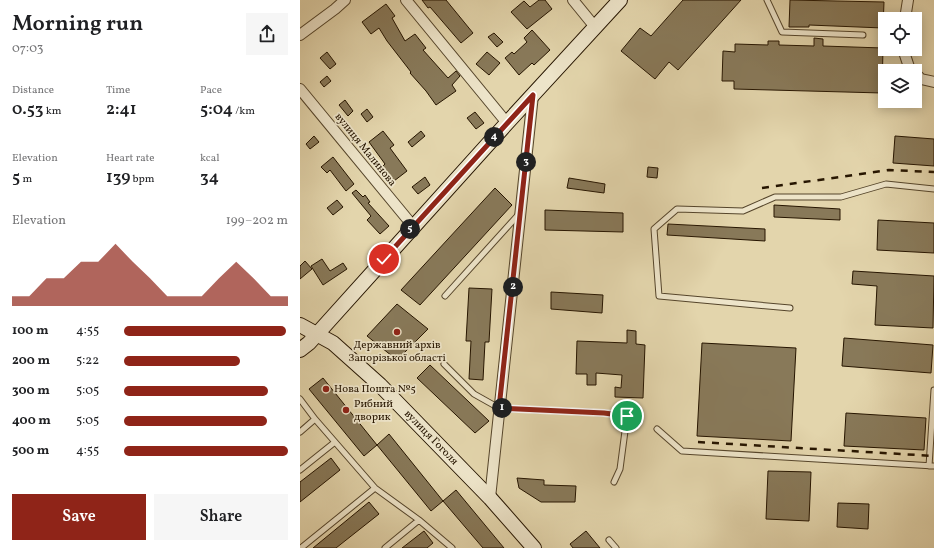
<!DOCTYPE html>
<html lang="en">
<head>
<meta charset="utf-8">
<style>
	:root { --surface:#fff; --page:#f6f6f6; --text:#202124; --muted:#757577; --accent:#8f2418 }
	body { margin:0; font-family:Vollkorn,serif; background:var(--page); color:var(--text); height:100vh; display:flex; flex-direction:column; font-size:15px; white-space:nowrap }
	* { box-sizing:border-box; margin:0 }
	p { font-size:13px; color:var(--muted) }
	.icon { flex:none; width:22px; height:22px; fill:none; stroke:currentColor; stroke-width:2; stroke-linecap:round; stroke-linejoin:round }
	.map { position:relative; flex:1; overflow:hidden }
	.drawer { display:flex; flex-direction:column; background:var(--surface); width:300px }
	.drawer>* { flex:none }
	.fabs { position:absolute; left:578px; top:12px; display:grid; gap:8px }
	.fabs a { display:grid; place-items:center; width:44px; height:44px; border-radius:0px; background:var(--surface); box-shadow:0 2px 10px #0003; font-size:20px }
	.pin { position:absolute; display:grid; place-items:center; width:34px; height:34px; color:#fff; margin:-17px; border:2px solid #fff; border-radius:50%; box-shadow:0 1px 4px #0007 }
	.km { position:absolute; width:20px; height:20px; margin:-10px; border-radius:50%; background:#222; color:#fff; font-size:11px; line-height:20px; text-align:center }
	.round { display:grid; place-items:center; flex:none; width:42px; height:42px; border-radius:0px; background:var(--page) }
	.head { display:flex; align-items:center; justify-content:space-between; height:68px; padding:0 12px }
	h1 { font-size:22px; font-weight:600; line-height:30px }
	.figures { display:grid; grid-template-columns:repeat(3,1fr); gap:6px; height:68px; padding:4px 12px }
	.figures div { display:grid; align-content:center }
	.figures b { font-size:17px; font-weight:600 }
	.figures small { font-size:11px; font-weight:400 }
	.figures p { font-size:11px }
	.chart { height:112px; padding:8px 12px }
	.chart p { display:flex; justify-content:space-between }
	.chart svg { width:100%; height:72px; margin-top:4px; fill:var(--accent); opacity:.7 }
	.button { display:flex; gap:8px; margin-top:auto; padding:8px 12px }
	.button a { flex:1; height:46px; border-radius:0px; background:var(--accent); color:#fff; font-size:16px; font-weight:600; line-height:46px; text-align:center }
	.button a+a { background:var(--page); color:var(--text) }
	ul { padding:0 12px; list-style:none; font-size:13px }
	li { display:grid; grid-template-columns:64px 48px 1fr; align-items:center; height:30px }
	li i { height:10px; border-radius:5px; background:var(--accent) }
	main { display:flex; flex:1; min-height:0 }
	.map>svg:first-child { display:block }
</style>
</head>
<body>
<main>
<section class="drawer">
<div class="head"><div><h1>Morning run</h1><p>07:03</p></div><a class="round"><svg class="icon" aria-label="share" viewBox="0 0 24 24"><path d="M12 15V3M7 8l5-5 5 5M5 13v7h14v-7"/></svg></a></div>
<div class="figures">
<div><p>Distance</p><b>0.53<small> km</small></b></div>
<div><p>Time</p><b>2:41</b></div>
<div><p>Pace</p><b>5:04<small> /km</small></b></div>
</div>
<div class="figures">
<div><p>Elevation</p><b>5<small> m</small></b></div>
<div><p>Heart rate</p><b>139<small> bpm</small></b></div>
<div><p>kcal</p><b>34</b></div>
</div>
<div class="chart"><p><span>Elevation</span>199–202 m</p>
<svg viewBox="0 0 160 44" preserveAspectRatio="none"><path d="M0 44V38L10 38L20 27L30 27L40 17L50 17L60 6L70 17L80 27L90 38L100 38L110 38L120 27L130 17L140 27L150 38L160 38V44z"/></svg>
</div>
<ul>
<li><b>100 m</b>4:55<i style="width:99%"></i></li>
<li><b>200 m</b>5:22<i style="width:71%"></i></li>
<li><b>300 m</b>5:05<i style="width:88%"></i></li>
<li><b>400 m</b>5:05<i style="width:87%"></i></li>
<li><b>500 m</b>4:55<i style="width:100%"></i></li>
</ul>
<div class="button"><a>Save</a><a>Share</a></div>
</section>
<div class="map">
<svg width="634" height="548" viewBox="0 0 634 548">
	<rect width="100%" height="100%" fill="#e3d5ac"/>
	<filter id="stains"><feTurbulence type="fractalNoise" baseFrequency=".005" numOctaves="4"/><feColorMatrix values="0 0 0 0 .2 0 0 0 0 .09 0 0 0 0 .02 0 0 0 .5 -.17"/></filter>
	<radialGradient id="worn" r=".72"><stop offset=".6" stop-color="#630" stop-opacity="0"/><stop offset="1" stop-color="#630" stop-opacity=".3"/></radialGradient>
	<!-- building -->
	<path fill="#887959" stroke="#261500" d="M122 0H146L173 33 161 43 130 7 128 8Z
		M239 0H245L252 9 227 29 211 12 224 1 230 7Z
		M383 0H441L378 70 369 62 355 79 321 51 340 28 351 36Z
		M490 0 584 2 583 28 509 25V27H489Z
		M86 4 95 16 92 18 105 41 115 34 126 48 123 50 148 78 156 71 160 76 152 85 156 91 136 105 126 91 110 73 111 72 87 41 79 28 71 34 62 22Z
		M232 30 250 50 234 65 232 63 219 75 205 58 212 52 214 54 227 42 224 38Z
		M194 33 203 42 197 47 188 37Z
		M514 38 523 39V46L583 48 582 93 434 89V81H422L423 51 435 52V44L468 45V41H479V45L514 46Z
		M27 52 36 64 30 69 20 58Z
		M187 52 200 63 189 75 176 64Z
		M27 76 31 81 24 87 20 82Z
		M45 100 53 111 48 116 39 105Z
		M67 109 73 117 67 122 61 114Z
		M175 112 184 123 176 129 167 118Z
		M83 131 94 145 90 148 107 171 94 181 82 167 85 164 69 142Z
		M121 131 125 136 112 147 108 142Z
		M14 136 19 142 10 149 6 144Z
		M595 136 634 139V166L593 163Z
		M33 157 54 184 46 191 30 170 27 173 21 167Z
		M348 167 358 168 357 178 347 177Z
		M125 177 130 185 118 194 112 187Z
		M269 178 305 184 304 193 267 188Z
		M195 188 212 205 120 305 101 290Z
		M56 190 63 197 65 195 70 202 68 203 89 226 80 234 67 220 71 216 52 193Z
		M37 200 43 207 33 215 27 208Z
		M474 205 540 209V220L474 217Z
		M245 210 323 213V232L245 230Z
		M578 220 634 223V253L577 250Z
		M368 224 465 229V241L367 235Z
		M22 259 30 271 43 263 47 269 23 285 11 266Z
		M5 261 12 269 0 279V266Z
		M553 271 634 276 633 328 575 325 577 286 552 284Z
		M169 288 192 289 189 342H185L183 380 169 379 171 341H166Z
		M251 292 303 295 302 313 251 309Z
		M97 304 128 329 97 360 67 336Z
		M327 330 336 331V344L345 345 343 398 315 397V387L321 388 322 375 296 373V385H287V374H276L277 341 327 343Z
		M544 338 633 345 631 373 542 366Z
		M402 343 496 348 491 441 397 436Z
		M130 365 189 421 175 433 117 378Z
		M23 378 77 445 64 456 9 389Z
		M546 413 626 418 624 450 544 446Z
		M89 434 143 501 131 511 77 445Z
		M31 458 40 470 0 502V482Z
		M468 471 511 472 509 521 466 519Z
		M217 478 244 480V485L276 486 275 502H241L219 488Z
		M156 490 204 548H183L143 501Z
		M69 502 79 514 36 548H13Z
		M538 503 569 504 568 529 537 527Z
		M124 531 133 543 127 548H102Z
		M286 531 300 548H273L270 544Z"/>
	<g fill="none" stroke-linecap="round" stroke-linejoin="round">
		<defs>
			<path id="lane" d="M467 0 482 32 563 35
				M145 296 219 214
				M490 308 359 296 354 229 377 209 443 211 475 197H541L586 184 634 189
				M144 364 174 394 199 408 304 413 327 416 320 469 314 482
				M0 399 15 419 0 432
				M357 429 382 451 634 466
				M629 466 634 390
				M0 470 35 442
				M75 488 119 520 85 548
				M119 520 152 548
				M309 540 316 548
				M1 548 75 488 15 419"/>
			<path id="street" d="M106 0 207 123
				M273 0 295 27
				M605 19 608 0
				M0 35 35 9 45 0
				M603 49 609 67 613 71
				M615 73 621 79 634 82
				M0 89 113 226
				M190 498 233 95"/>
			<g id="secondary">
				<path id="s1" d="M0 325 33 343 80 385 190 498 234 548"/>
				<path d="M0 350 9 343 207 123 320 0"/>
			</g>
		</defs>
		<!-- lane casing -->
		<use href="#lane" stroke="#55452b" stroke-width="7"/>
		<!-- street casing -->
		<use href="#street" stroke="#55452b" stroke-width="12"/>
		<!-- secondary casing -->
		<use href="#secondary" stroke="#261500" stroke-width="16"/>
		<!-- lane -->
		<use href="#lane" stroke="#ede4c9" stroke-width="5"/>
		<!-- street -->
		<use href="#street" stroke="#ede4c9" stroke-width="10"/>
		<!-- secondary -->
		<use href="#secondary" stroke="#ede4c9" stroke-width="14"/>
		<!-- rail -->
		<path stroke="#261500" stroke-width="2.5" stroke-dasharray="7 7" stroke-linecap="butt" d="M462 188 589 170 634 172
			M398 442 634 456"/>
	</g>
	<g fill="none" stroke-linecap="round" stroke-linejoin="round">
		<defs>
			<path id="route" d="M84 259 233 95 199 408 304 413 327 416"/>
		</defs>
		<!-- route casing -->
		<use href="#route" stroke="#fff" stroke-width="8"/>
		<!-- route -->
		<use href="#route" stroke="#8f2418" stroke-width="5"/>
	</g>
	<!-- markers -->
	<g fill="#8f2418" stroke="#ede4c9" stroke-width="1.5">
		<circle cx="97" cy="332" r="4"/>
		<circle cx="26" cy="389" r="4"/>
		<circle cx="46" cy="410" r="4"/>
	</g>
	<g text-anchor="middle" dominant-baseline="central" stroke-width="3.5" stroke-linejoin="round" paint-order="stroke">
		<!-- street labels -->
		<g font-size="11" fill="#261500" stroke="#ede4c9">
			<text transform="translate(65 150) rotate(51)">вулиця Малинова</text>
			<text stroke="none"><textPath href="#s1" startOffset="174">вулиця Гоголя</textPath></text>
		</g>
		<!-- poi labels -->
		<g font-size="11" fill="#261500" stroke="#ede4c9" text-anchor="start">
			<text x="97" y="345" text-anchor="middle">Державний архів<tspan x="97" dy="13">Запорізької області</tspan></text>
			<text x="34" y="389">Нова Пошта №5</text>
			<text x="54" y="404">Рибний<tspan x="54" dy="13">дворик</tspan></text>
		</g>
	</g>
	<rect width="100%" height="100%" filter="url(#stains)"/>
	<rect width="100%" height="100%" fill="url(#worn)"/>
</svg>
<div class="fabs">
<a><svg class="icon" aria-label="locate" viewBox="0 0 24 24"><circle cx="12" cy="12" r="6"/><path d="M12 2v4M12 18v4M2 12h4M18 12h4"/></svg></a>
<a><svg class="icon" aria-label="layers" viewBox="0 0 24 24"><path d="M12 4l9 5-9 5-9-5zM3 14l9 5 9-5"/></svg></a>
</div>
<div class="pin" style="left:327px;top:416px;background:#1e9e55"><svg class="icon" aria-label="arrive" viewBox="0 0 24 24"><path d="M6 21V4h12l-3 4 3 4H6"/></svg></div>
<div class="pin" style="left:84px;top:259px;background:#d93025"><svg class="icon" aria-label="check" viewBox="0 0 24 24"><path d="M5 12l5 5 9-10"/></svg></div>
<b class="km" style="left:202px;top:408px">1</b>
<b class="km" style="left:213px;top:287px">2</b>
<b class="km" style="left:226px;top:162px">3</b>
<b class="km" style="left:194px;top:137px">4</b>
<b class="km" style="left:110px;top:229px">5</b>
</div>
</main>
</body>
</html>
